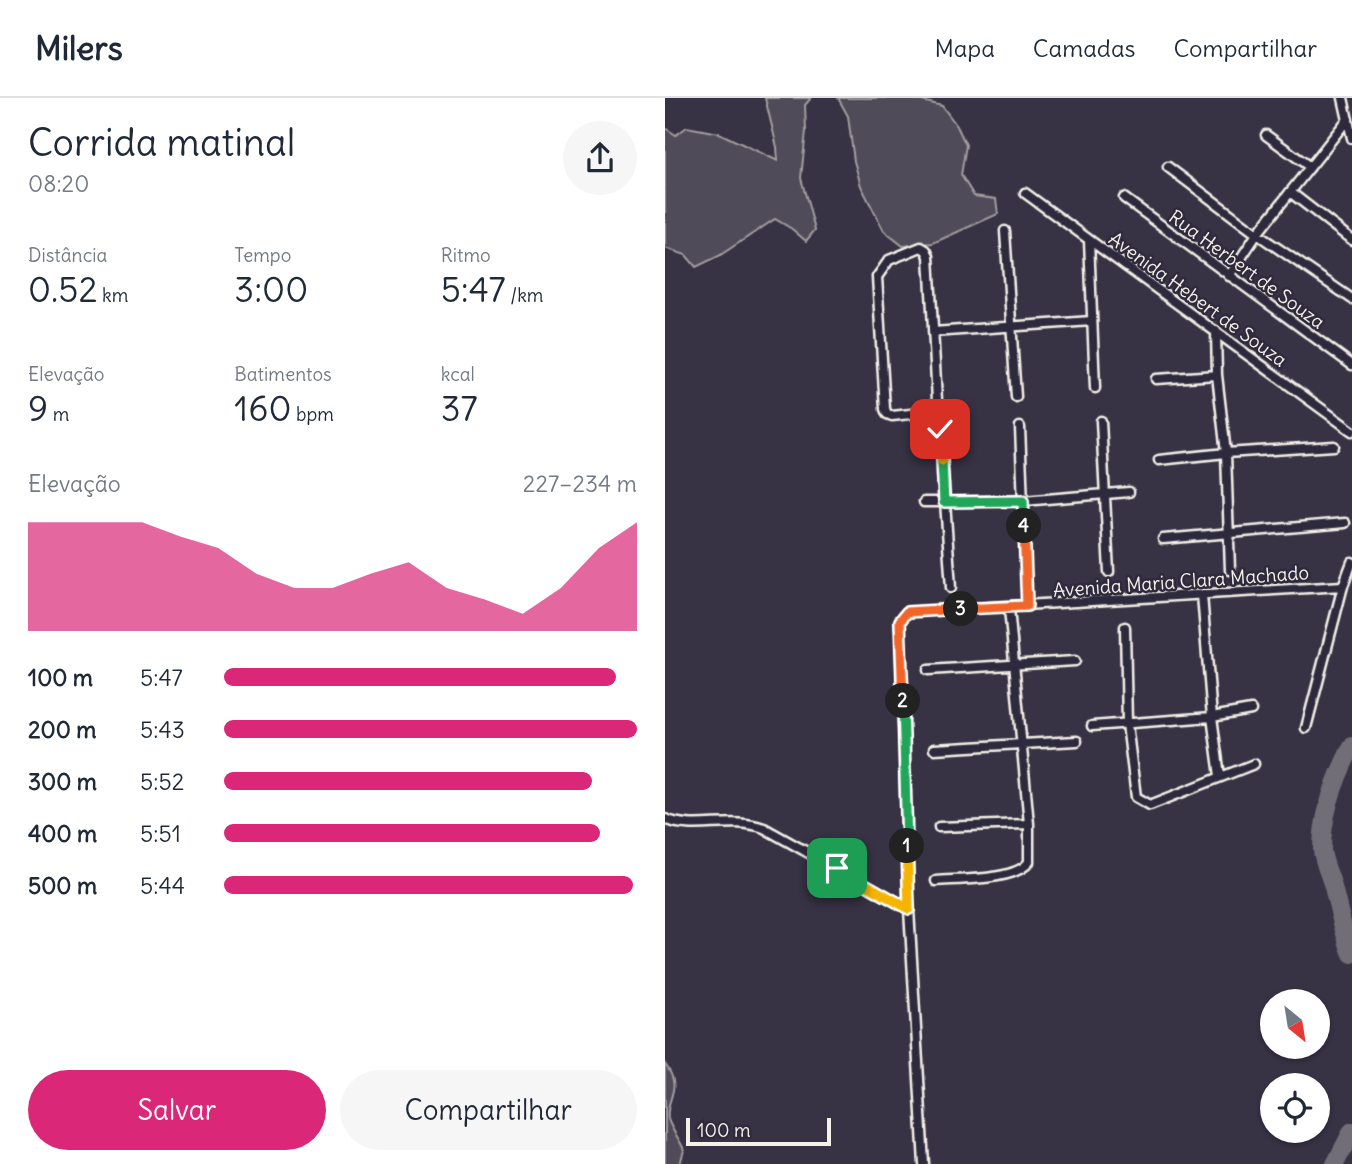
<!DOCTYPE html>
<html lang="pt">
<head>
<meta charset="utf-8">
<style>
	:root { --surface:#fff; --page:#f6f6f7; --text:#1f2937; --muted:#747a83; --line:#e0e1e3; --accent:#db2777 }
	body { margin:0; font-family:Delius,sans-serif; background:var(--page); color:var(--text); height:100vh; display:flex; flex-direction:column; font-size:26px; white-space:nowrap }
	* { box-sizing:border-box; margin:0 }
	p { font-size:23px; color:var(--muted) }
	.icon { flex:none; width:38px; height:38px; fill:none; stroke:currentColor; stroke-width:2; stroke-linecap:round; stroke-linejoin:round }
	.map { position:relative; flex:1; overflow:hidden }
	.drawer { display:flex; flex-direction:column; background:var(--surface); width:665px }
	.drawer>* { flex:none }
	.needle { width:46px; rotate:150deg }
	.tools { position:absolute; left:595px; top:891px; display:grid; gap:14px }
	.tools a { display:grid; place-items:center; width:70px; height:70px; border-radius:50%; background:var(--surface); box-shadow:0 2px 5px #0004; font-size:35px }
	.scale { position:absolute; left:21px; bottom:18px; width:145px; box-sizing:border-box; padding-left:7px; border:4px solid #f4f1e8; border-top:0; font-size:19px; line-height:24px; white-space:nowrap; color:#f4f1e8; -webkit-text-stroke:5px #2f2a3d; paint-order:stroke }
	.pin { position:absolute; display:grid; place-items:center; width:60px; height:60px; color:#fff; margin:-30px; border-radius:14px; box-shadow:0 4px 10px #0006 }
	.km { position:absolute; width:35px; height:35px; margin:-18px; border-radius:50%; background:#222; color:#fff; font-size:19px; line-height:35px; text-align:center }
	.round { display:grid; place-items:center; flex:none; width:74px; height:74px; border-radius:37px; background:var(--page) }
	.overview { display:flex; align-items:center; justify-content:space-between; height:119px; padding:0 28px }
	h1 { font-size:38px; font-weight:600; line-height:52px }
	.metrics { display:grid; grid-template-columns:repeat(3,1fr); gap:10px; height:119px; padding:7px 28px }
	.metrics div { display:grid; align-content:center }
	.metrics b { font-size:35px; font-weight:600 }
	.metrics small { font-size:19px; font-weight:400 }
	.metrics p { font-size:19px }
	.chart { height:196px; padding:14px 28px }
	.chart p { display:flex; justify-content:space-between }
	.chart svg { width:100%; height:126px; margin-top:7px; fill:var(--accent); opacity:.7 }
	.action { display:flex; gap:14px; margin-top:auto; padding:14px 28px }
	.action a { flex:1; height:80px; border-radius:42px; background:var(--accent); color:#fff; font-size:28px; font-weight:600; line-height:80px; text-align:center }
	.action a+a { background:var(--page); color:var(--text) }
	ul { padding:0 28px; list-style:none; font-size:23px }
	li { display:grid; grid-template-columns:112px 84px 1fr; align-items:center; height:52px }
	li i { height:18px; border-radius:9px; background:var(--accent) }
	header { display:flex; align-items:center; gap:42px; box-sizing:border-box; height:98px; padding:0 35px; background:var(--surface); border-bottom:2px solid var(--line) }
	header strong { font-size:33px }
	nav { display:flex; gap:38px; margin-inline-start:auto; font-size:24px }
	main { display:flex; flex:1; min-height:0 }
	.map>svg:first-child { display:block }
</style>
</head>
<body>
<header>
<strong>Milers</strong>
<nav><a>Mapa</a><a>Camadas</a><a>Compartilhar</a></nav>
</header>
<main>
<section class="drawer">
<div class="overview"><div><h1>Corrida matinal</h1><p>08:20</p></div><a class="round"><svg class="icon" aria-label="share" viewBox="0 0 24 24"><path d="M12 15V3M7 8l5-5 5 5M5 13v7h14v-7"/></svg></a></div>
<div class="metrics">
<div><p>Distância</p><b>0.52<small> km</small></b></div>
<div><p>Tempo</p><b>3:00</b></div>
<div><p>Ritmo</p><b>5:47<small> /km</small></b></div>
</div>
<div class="metrics">
<div><p>Elevação</p><b>9<small> m</small></b></div>
<div><p>Batimentos</p><b>160<small> bpm</small></b></div>
<div><p>kcal</p><b>37</b></div>
</div>
<div class="chart"><p><span>Elevação</span>227–234 m</p>
<svg viewBox="0 0 160 44" preserveAspectRatio="none"><path d="M0 44V6L10 6L20 6L30 6L40 11L50 15L60 24L70 29L80 29L90 24L100 20L110 29L120 33L130 38L140 29L150 15L160 6V44z"/></svg>
</div>
<ul>
<li><b>100 m</b>5:47<i style="width:95%"></i></li>
<li><b>200 m</b>5:43<i style="width:100%"></i></li>
<li><b>300 m</b>5:52<i style="width:89%"></i></li>
<li><b>400 m</b>5:51<i style="width:91%"></i></li>
<li><b>500 m</b>5:44<i style="width:99%"></i></li>
</ul>
<div class="action"><a>Salvar</a><a>Compartilhar</a></div>
</section>
<div class="map">
<svg width="687" height="1066" viewBox="0 0 687 1066">
	<rect width="100%" height="100%" fill="#373244"/>
	<filter id="ink" filterUnits="userSpaceOnUse"><feTurbulence type="fractalNoise" baseFrequency=".0143" numOctaves="2"/><feDisplacementMap in="SourceGraphic" scale="14" xChannelSelector="R" yChannelSelector="G"/><feConvolveMatrix kernelMatrix="1 2 1 2 8 2 1 2 1" color-interpolation-filters="sRGB"/></filter>
	<g filter="url(#ink)">
		<!-- green -->
		<path fill="#504b59" stroke="#a29ea0" stroke-width="2" d="M100 0H146L140 7 141 33 136 80 150 132 141 143 127 131 110 121 54 158 31 169 21 157 0 150V30L11 37 22 29 54 35 113 63 112 49Z
			M173 0H245L277 8 292 28 301 47 296 77 309 98 331 101 333 116 268 145 238 148 219 133 196 88 189 63 183 18Z
			M0 966C19 992 0 999 3 1021 6 1031 15 1042 19 1052L15 1066H0Z"/>
		<g fill="none" stroke-linecap="round" stroke-linejoin="round">
			<!-- river -->
			<path stroke="#726e77" stroke-width="18" d="M687 648C671 679 657 717 657 752 658 764 665 777 668 789 674 812 678 834 687 856
				M670 1066 687 1033"/>
			<defs>
				<path id="minor" d="M678 0 687 40
					M601 37 645 69
					M503 69 592 136 687 201
					M625 94 687 142
					M360 95 687 333
					M459 100 687 267
					M340 133 351 299
					M424 142 430 290
					M256 149 261 152 264 158 272 302 269 311 264 314 227 318 222 316 220 311 212 179 224 162Z
					M564 178 592 136 683 21
					M551 233 552 277 561 355 565 472
					M268 234 427 223
					M491 281 552 277
					M436 323 444 474
					M355 329 362 508
					M275 331 286 490
					M494 362 561 355 669 348
					M259 404 358 403 464 394
					M498 441 680 425
					M537 497 547 619 555 678
					M460 529 462 626 471 699 485 707 589 666
					M263 572 410 563
					M427 628 547 619 586 612
					M641 630 678 488 687 464
					M269 651 412 643
					M0 721C29 734 66 718 99 730L244 811
					M274 729 364 726
					M271 783C294 781 350 783 364 764V726L344 510
					M259 1066 244 811 235 523 242 514 678 488"/>
			</defs>
			<!-- minor casing -->
			<use href="#minor" stroke="#f4f1e8" stroke-width="13"/>
			<!-- minor -->
			<use href="#minor" stroke="#2f2a3d" stroke-width="8"/>
		</g>
	</g>
	<g fill="none" stroke-linecap="round" stroke-linejoin="round" filter="url(#ink)">
		<defs>
			<path id="split-1" d="M172 770 244 811 242 748"/>
			<path id="split-2" d="M238 603 242 748"/>
			<path id="split-3" d="M238 603 235 523 242 514 296 511"/>
			<path id="split-4" d="M296 511 362 508 359 428"/>
			<path id="split-5" d="M277 363 279 404 358 403 359 428"/>
			<path id="split-6" d="M275 331 277 363"/>
		</defs>
		<!-- split-1 casing -->
		<use href="#split-1" stroke="#fff" stroke-width="14"/>
		<!-- split-2 casing -->
		<use href="#split-2" stroke="#fff" stroke-width="14"/>
		<!-- split-3 casing -->
		<use href="#split-3" stroke="#fff" stroke-width="14"/>
		<!-- split-4 casing -->
		<use href="#split-4" stroke="#fff" stroke-width="14"/>
		<!-- split-5 casing -->
		<use href="#split-5" stroke="#fff" stroke-width="14"/>
		<!-- split-6 casing -->
		<use href="#split-6" stroke="#fff" stroke-width="14"/>
		<!-- split-1 -->
		<use href="#split-1" stroke="#f5b400" stroke-width="9"/>
		<!-- split-2 -->
		<use href="#split-2" stroke="#22a559" stroke-width="9"/>
		<!-- split-3 -->
		<use href="#split-3" stroke="#f0652b" stroke-width="9"/>
		<!-- split-4 -->
		<use href="#split-4" stroke="#f0652b" stroke-width="9"/>
		<!-- split-5 -->
		<use href="#split-5" stroke="#22a559" stroke-width="9"/>
		<!-- split-6 -->
		<use href="#split-6" stroke="#f5b400" stroke-width="9"/>
	</g>
	<g text-anchor="middle" dominant-baseline="central" stroke-width="5" stroke-linejoin="round" paint-order="stroke">
		<!-- street labels -->
		<g font-size="19" fill="#f4f1e8" stroke="#2f2a3d">
			<text transform="translate(582 171) rotate(36)">Rua Herbert de Souza</text>
			<text transform="translate(533 201) rotate(36)">Avenida Hebert de Souza</text>
			<text transform="translate(516 483) rotate(-4)">Avenida Maria Clara Machado</text>
		</g>
	</g>
</svg>
<div class="tools">
<a><svg class="needle" viewBox="-14 -14 28 28"><path d="M0-13l5 13h-10z" fill="#e53935"/><path d="M0 13l5-13h-10z" fill="#747a83"/></svg></a>
<a><svg class="icon" aria-label="locate" viewBox="0 0 24 24"><circle cx="12" cy="12" r="6"/><path d="M12 2v4M12 18v4M2 12h4M18 12h4"/></svg></a>
</div>
<div class="scale">100 m</div>
<div class="pin" style="left:172px;top:770px;background:#1e9e55"><svg class="icon" aria-label="arrive" viewBox="0 0 24 24"><path d="M6 21V4h12l-3 4 3 4H6"/></svg></div>
<div class="pin" style="left:275px;top:331px;background:#d93025"><svg class="icon" aria-label="check" viewBox="0 0 24 24"><path d="M5 12l5 5 9-10"/></svg></div>
<b class="km" style="left:242px;top:748px">1</b>
<b class="km" style="left:238px;top:603px">2</b>
<b class="km" style="left:296px;top:511px">3</b>
<b class="km" style="left:359px;top:428px">4</b>
</div>
</main>
</body>
</html>
